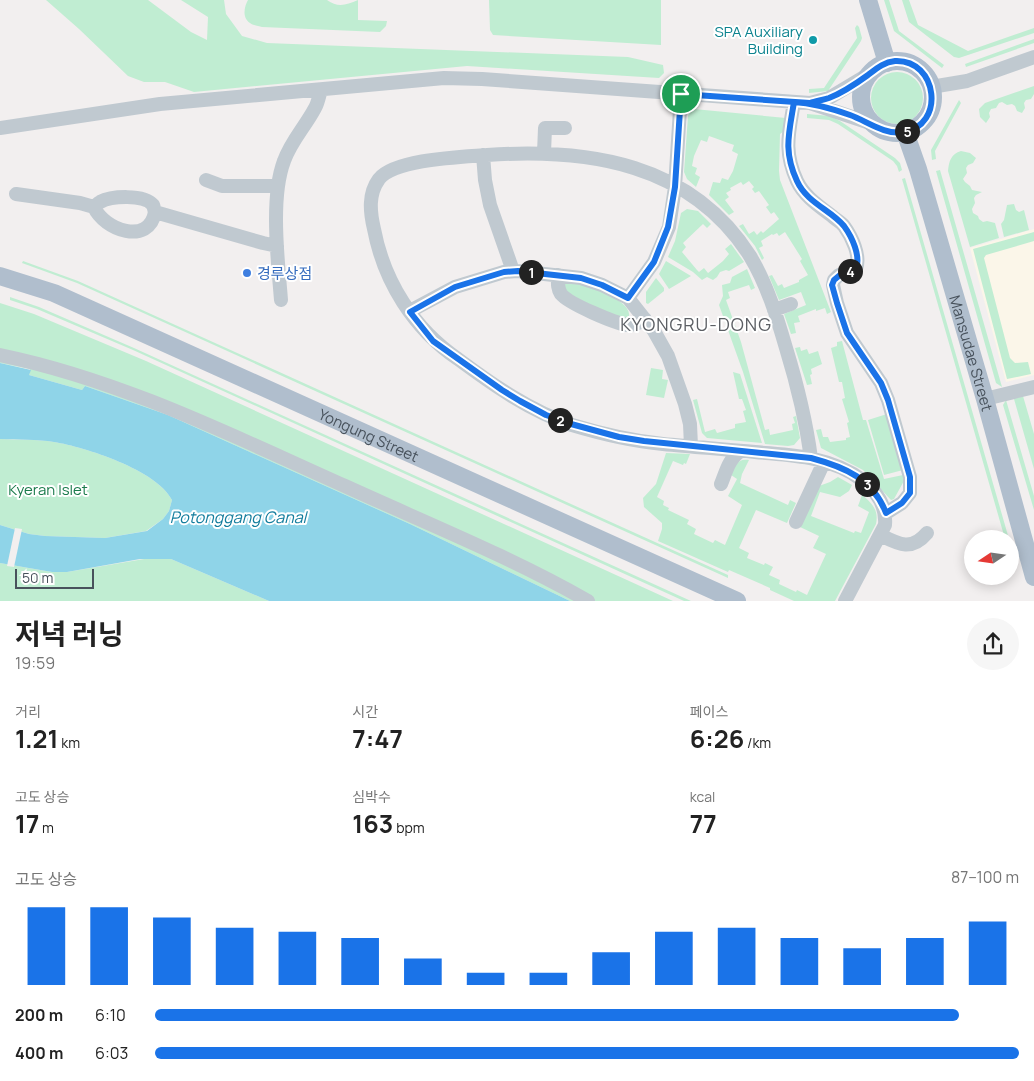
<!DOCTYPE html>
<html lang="ko">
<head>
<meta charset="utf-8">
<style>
	:root { --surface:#fff; --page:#f6f6f6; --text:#222; --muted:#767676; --accent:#1a73e8 }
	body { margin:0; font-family:Manrope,"Noto Sans KR",sans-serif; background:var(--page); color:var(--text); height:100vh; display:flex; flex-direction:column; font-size:19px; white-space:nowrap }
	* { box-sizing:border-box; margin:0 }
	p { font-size:16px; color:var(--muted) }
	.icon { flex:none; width:28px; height:28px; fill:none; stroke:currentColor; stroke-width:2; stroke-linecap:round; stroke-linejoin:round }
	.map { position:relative; height:601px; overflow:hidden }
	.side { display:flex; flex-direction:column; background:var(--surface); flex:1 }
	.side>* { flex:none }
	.needle { width:32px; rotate:257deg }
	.controls { position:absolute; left:964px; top:530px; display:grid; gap:10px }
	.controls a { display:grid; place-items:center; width:55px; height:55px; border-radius:50%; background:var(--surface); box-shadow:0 2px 12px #0003; font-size:25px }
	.scale { position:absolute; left:15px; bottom:12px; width:79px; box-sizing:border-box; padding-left:5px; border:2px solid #48525c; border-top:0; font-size:14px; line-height:18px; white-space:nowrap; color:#48525c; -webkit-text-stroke:4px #fff; paint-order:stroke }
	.pin { position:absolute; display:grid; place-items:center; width:42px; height:42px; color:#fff; margin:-21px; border:2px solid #fff; border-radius:50%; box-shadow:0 1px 5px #0007 }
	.km { position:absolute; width:25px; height:25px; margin:-12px; border-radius:50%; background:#222; color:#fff; font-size:14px; line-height:25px; text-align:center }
	.round { display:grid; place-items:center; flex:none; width:52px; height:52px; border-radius:26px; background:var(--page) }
	.head { display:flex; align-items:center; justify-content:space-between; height:85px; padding:0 15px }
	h1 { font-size:28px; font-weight:700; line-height:38px }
	.figures { display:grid; grid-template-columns:repeat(3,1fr); gap:8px; height:85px; padding:5px 15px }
	.figures div { display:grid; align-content:center }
	.figures b { font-size:25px; font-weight:700 }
	.figures small { font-size:14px; font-weight:400 }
	.figures p { font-size:14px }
	.chart { height:140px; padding:10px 15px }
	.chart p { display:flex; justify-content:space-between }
	.chart svg { width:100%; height:90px; margin-top:5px; stroke:var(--accent); stroke-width:6 }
	ul { padding:0 15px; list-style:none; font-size:16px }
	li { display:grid; grid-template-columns:80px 60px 1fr; align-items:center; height:38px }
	li i { height:12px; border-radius:6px; background:var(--accent) }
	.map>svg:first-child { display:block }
</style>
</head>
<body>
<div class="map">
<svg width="1034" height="601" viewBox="0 0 1034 601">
	<rect width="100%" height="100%" fill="#f2efef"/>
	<!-- commercial -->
	<path fill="#fbf6e9" d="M1034 229V375L1006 382 970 248Z"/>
	<!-- green -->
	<path fill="#c0edd2" d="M46 0H148L191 32 207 40 208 17 181 0H224L226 14 242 36 267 43 628 57 663 65 664 73 659 78 467 66 194 92 165 82H144L128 76 79 29Z
		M248 0H327C338 8 346 5 358 0V20L387 21 386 26 380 32 262 27C258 26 252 25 250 23 242 18 244 7 248 0Z
		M489 0H661V45L493 35 490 30Z
		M884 0H889L899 31 944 65 942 68 894 31Z
		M902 0H909L918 25 968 51 1034 28V33L959 58 954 57 909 22Z
		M857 25 859 27 862 38 861 41 828 91 809 93V89L824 88 857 38 855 28Z
		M1034 39V43L966 67 965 64Z
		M871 98a26 26 0 1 1 52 0a26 26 0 1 1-52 0Z
		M1034 86V94L1031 99 1026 100 1024 103 1025 108 1022 113 1017 111 1015 106 1012 104 1007 105 1002 102 999 103 996 108 991 109 989 113 990 117 986 123 980 117 979 109 985 103Z
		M959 100 961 103 935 151 936 159 932 160 931 150Z
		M694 109 786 118 784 131 780 134 779 171 780 180 831 312 827 314 825 308 816 311V309L798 316 800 322 794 323 796 333 791 334 784 314 806 305 801 292 779 300 769 276 772 275 778 286 782 284 784 288 799 282V280L808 275 800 261 802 259 785 232 779 236 777 233 773 235 772 234 761 241 763 246 759 248 764 258 762 260 755 246 739 226 743 224 749 234 754 231 757 235 761 231 763 233 779 219 774 212 771 214 766 207 769 205 759 191 755 193 752 189 754 187 749 181 743 185 741 182 730 188 731 190 726 193 729 197 725 200 734 212 729 215 709 195 713 182 720 183 722 178 728 180 733 171 738 154 732 151 734 145C725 142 718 139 709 136L707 142 701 140 694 156 692 166 697 168 695 174 700 177 696 187 687 179 684 172 688 116 690 112Z
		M807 114 830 116 840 121 895 158 900 163 902 170 899 172 897 166 893 161 838 124 829 120 807 118Z
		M961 151 970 153 976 158 973 163 968 165 966 168 967 173 963 179 965 182 970 186 972 190 982 192 976 195 974 198 975 203 972 209 973 213 978 216 979 219 983 222 987 221 995 223 999 238 970 247 948 171C949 161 951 154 961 151Z
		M940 170 1002 387 996 383 936 171Z
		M905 178 1009 539H1005L902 179Z
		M1014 204 1016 210 1019 212 1024 210 1029 230 1004 237 1001 224 1004 220 1007 205Z
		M687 209 698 211 711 224 707 228 703 224 683 243 686 247 682 252 697 270 699 272 704 268 708 273 723 261 729 254 725 249 731 244 744 262 729 271 726 270 720 272 717 277 713 280 707 277 702 280 693 272 668 257 675 241 681 213Z
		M1034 232V241L986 255 984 258 1010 358 1015 363 1028 362 1031 374 1007 379 973 249Z
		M23 261 78 281 728 575V578L77 283 22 263Z
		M666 261 691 276 669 289 659 274Z
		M747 269 755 288 751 290 749 285 728 292 730 298 726 300 741 342 765 430 769 429 770 435 793 430 792 424 795 423 793 417 796 416 800 438 794 445 788 446 765 444 743 372 719 305 723 296 722 285 730 283 732 277Z
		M656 278 664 288V291L648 304 646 303V292Z
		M568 282C582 283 632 299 629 316L624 319 601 311 564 292 565 284Z
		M10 297 39 307 134 348 691 601H684L133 350 37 309 10 300Z
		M0 303 34 314 146 361 673 601H570L410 524 168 415 85 386 82 390 29 375 30 369 0 363Z
		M842 341 863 420H866L884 479 903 475 905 479 894 499 891 500 863 470 821 448 816 430 821 429 823 437H828L830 442 846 440V438L850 437 847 423 849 422 842 399 845 398 842 382H839L831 348 837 346V342Z
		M800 347 801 351 807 349 809 354 818 351 822 364 811 369 812 374 810 375 812 384 807 385 795 348Z
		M651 368 663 370 662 379 668 380 664 398 646 395Z
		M733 372 740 374 762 443 707 438 702 433 693 400 697 399 705 432 715 429 717 433 735 428V424L746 422 743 411 746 410 742 399H739Z
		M1023 396 1034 434V469L1014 399Z
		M1006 400 1034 496V510L1003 405Z
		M887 414 903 470 884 475 868 420Z
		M0 439C18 440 36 439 54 442 85 447 157 470 172 500L169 511 163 519 146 531 105 538 45 536 29 534 0 525Z
		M666 453 690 454 686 464 684 463 683 465 673 461 657 497 664 501 663 505 669 508 668 510 689 520 687 524 696 529 694 534 713 543 715 540 725 545 742 505 728 496 737 479 731 475C735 466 737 458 749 460L742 474 740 483 788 505 790 500 796 503 787 523 756 510 739 548 749 553 747 558 764 565 765 563 773 567 769 575 780 580 779 584 796 592 797 590 807 595 826 554 813 548 819 536 800 527 819 486 830 482 838 477 852 485 849 491 840 497 820 492 811 516 854 533 855 531 861 533 869 512 858 506 862 495C872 503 879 510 876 524L835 601H794L770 590V588L729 570 728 572 658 541 662 529V523L644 507 643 498 656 484Z
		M150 558 171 559 269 601H0V563L52 572H67Z"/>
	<!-- water -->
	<path fill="#8fd4e8" d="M0 363 31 370 29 375 82 390 85 386 168 415 410 524 570 601H269L171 559H140L67 572H52L0 563V525L29 534 45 536 105 538 147 531 163 519 169 511 172 500C157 470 85 447 54 442 36 439 18 440 0 439Z"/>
	<!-- pier -->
	<path fill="#f2efef" d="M15 528 22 529 14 567 7 566Z"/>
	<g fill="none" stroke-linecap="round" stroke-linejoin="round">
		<!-- minor -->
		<path stroke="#c0c9d0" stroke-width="14" d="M931 87 967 81 1034 57
			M794 102C789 133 783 150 797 181 804 196 819 206 832 216 835 219 841 222 844 226 852 237 861 256 856 269L839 275 834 280 833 285 837 303 847 333 881 383 888 400 910 477V493L902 503 886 513
			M810 103 829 98 869 74
			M0 128 160 104 444 78 482 79 810 103 873 124
			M544 153 545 128H565
			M483 155 485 180 490 205 513 271
			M206 180 222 186H278
			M16 194 80 203 94 207C95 207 99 202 100 202 111 196 144 194 153 205 154 207 154 210 155 212L263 243 277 246
			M94 207C104 230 149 246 155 212
			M558 275C558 282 557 288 561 294 569 304 615 323 627 325 634 325 640 323 645 319
			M628 298 654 262 669 227 675 187 681 94
			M281 300C278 261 270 198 284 161 291 141 305 127 315 108 318 103 319 96 321 90
			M774 310 791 304
			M410 311 455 287 504 272 517 271 581 278 602 285 628 298 654 331 668 356 685 404 690 424 691 446
			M0 355C121 380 233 436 345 486 426 523 511 557 588 601
			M985 399 1034 387
			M811 458C806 421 797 384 786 348 777 317 767 284 750 256 691 163 588 148 487 155 462 157 395 159 379 179 368 194 370 212 374 229 384 282 414 329 458 359 493 385 530 411 572 425 602 434 632 441 663 444 693 447 724 449 755 452 775 454 795 455 814 459 846 466 888 487 885 525L845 601
			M721 484C726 472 729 458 741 451
			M796 522 824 462
			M880 535C898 544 911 552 927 533"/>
		<!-- major -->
		<g stroke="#b0becd" stroke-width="18">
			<path d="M868 0 887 63"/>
			<circle cx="897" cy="97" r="36"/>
			<path id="s1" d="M905 132 918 169 985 399 1034 577"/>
			<path id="s2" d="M0 276 54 293 737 601"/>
		</g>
	</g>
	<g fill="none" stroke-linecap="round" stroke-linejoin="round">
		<defs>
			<path id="route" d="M681 94 675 187 668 227 654 262 628 298 602 285 581 278 518 271 504 272 455 287 410 312 433 341 502 390 520 401 546 415 571 424 619 437 644 441 811 458C845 467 873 479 886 513L902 503 910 493V477L888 400 881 383 847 333 837 303 832 285 834 280 840 275 856 269C861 256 852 237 844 226 831 210 807 203 797 181 783 151 789 133 794 102 812 103 833 109 850 115 867 121 884 135 903 132 946 126 938 59 895 61 884 62 877 68 868 75 857 83 842 93 829 98 823 100 816 101 810 103L681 94"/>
		</defs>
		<!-- route casing -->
		<use href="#route" stroke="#fff" stroke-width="10"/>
		<!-- route -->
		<use href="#route" stroke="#1a73e8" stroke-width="6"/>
	</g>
	<!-- markers -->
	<circle fill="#0f9aa8" stroke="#fff" stroke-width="2" cx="813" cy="40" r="5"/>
	<circle fill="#3f7fe0" stroke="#fff" stroke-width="2" cx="247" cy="273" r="5"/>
	<g text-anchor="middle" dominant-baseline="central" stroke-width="4" stroke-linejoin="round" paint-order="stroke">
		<!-- culture labels -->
		<g font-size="15" fill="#0d838f" stroke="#fff" text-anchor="end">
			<text x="803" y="31">SPA Auxiliary<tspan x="803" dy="17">Building</tspan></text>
		</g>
		<!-- shop labels -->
		<g font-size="15" fill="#366cbe" stroke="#fff" text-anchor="start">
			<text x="257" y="273">경루상점</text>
		</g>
		<!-- street labels -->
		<g font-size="15" fill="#48525c" stroke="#fff">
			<text stroke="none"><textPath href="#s1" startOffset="231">Mansudae Street</textPath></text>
			<text stroke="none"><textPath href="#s2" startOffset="402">Yongung Street</textPath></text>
		</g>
		<!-- park labels -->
		<g font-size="15" fill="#1b7b4c" stroke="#fff">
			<text x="48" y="489">Kyeran Islet</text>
		</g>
		<!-- water labels -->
		<g font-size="16" font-style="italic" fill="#137d9d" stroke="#fff">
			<text x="238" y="517">Potonggang Canal</text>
		</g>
		<!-- quarter labels -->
		<g font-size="18" letter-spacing="1" fill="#5c5f64" stroke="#fff">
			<text x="696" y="324">KYONGRU-DONG</text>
		</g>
	</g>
</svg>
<div class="controls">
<a><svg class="needle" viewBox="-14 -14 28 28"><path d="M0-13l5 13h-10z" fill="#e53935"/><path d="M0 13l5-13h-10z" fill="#767676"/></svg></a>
</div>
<div class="scale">50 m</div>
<div class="pin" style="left:681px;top:94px;background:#1e9e55"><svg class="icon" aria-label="arrive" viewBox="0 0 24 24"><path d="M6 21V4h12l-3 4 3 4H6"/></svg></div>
<b class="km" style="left:531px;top:272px">1</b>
<b class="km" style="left:560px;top:420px">2</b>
<b class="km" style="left:867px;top:484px">3</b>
<b class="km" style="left:850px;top:271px">4</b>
<b class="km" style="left:907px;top:131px">5</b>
</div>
<section class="side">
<div class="head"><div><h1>저녁 러닝</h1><p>19:59</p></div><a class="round"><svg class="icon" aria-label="share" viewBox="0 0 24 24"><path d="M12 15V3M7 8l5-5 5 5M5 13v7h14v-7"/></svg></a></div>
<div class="figures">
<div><p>거리</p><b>1.21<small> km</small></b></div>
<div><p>시간</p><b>7:47</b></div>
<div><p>페이스</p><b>6:26<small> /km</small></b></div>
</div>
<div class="figures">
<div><p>고도 상승</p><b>17<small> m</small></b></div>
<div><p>심박수</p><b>163<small> bpm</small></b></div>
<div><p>kcal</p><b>77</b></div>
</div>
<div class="chart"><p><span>고도 상승</span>87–100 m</p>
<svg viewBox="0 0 160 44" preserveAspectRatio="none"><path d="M5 44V6M15 44V6M25 44V11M35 44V16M45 44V18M55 44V21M65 44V31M75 44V38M85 44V38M95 44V28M105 44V18M115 44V16M125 44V21M135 44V26M145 44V21M155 44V13"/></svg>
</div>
<ul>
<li><b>200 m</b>6:10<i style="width:93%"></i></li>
<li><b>400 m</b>6:03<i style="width:100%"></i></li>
</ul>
</section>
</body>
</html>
